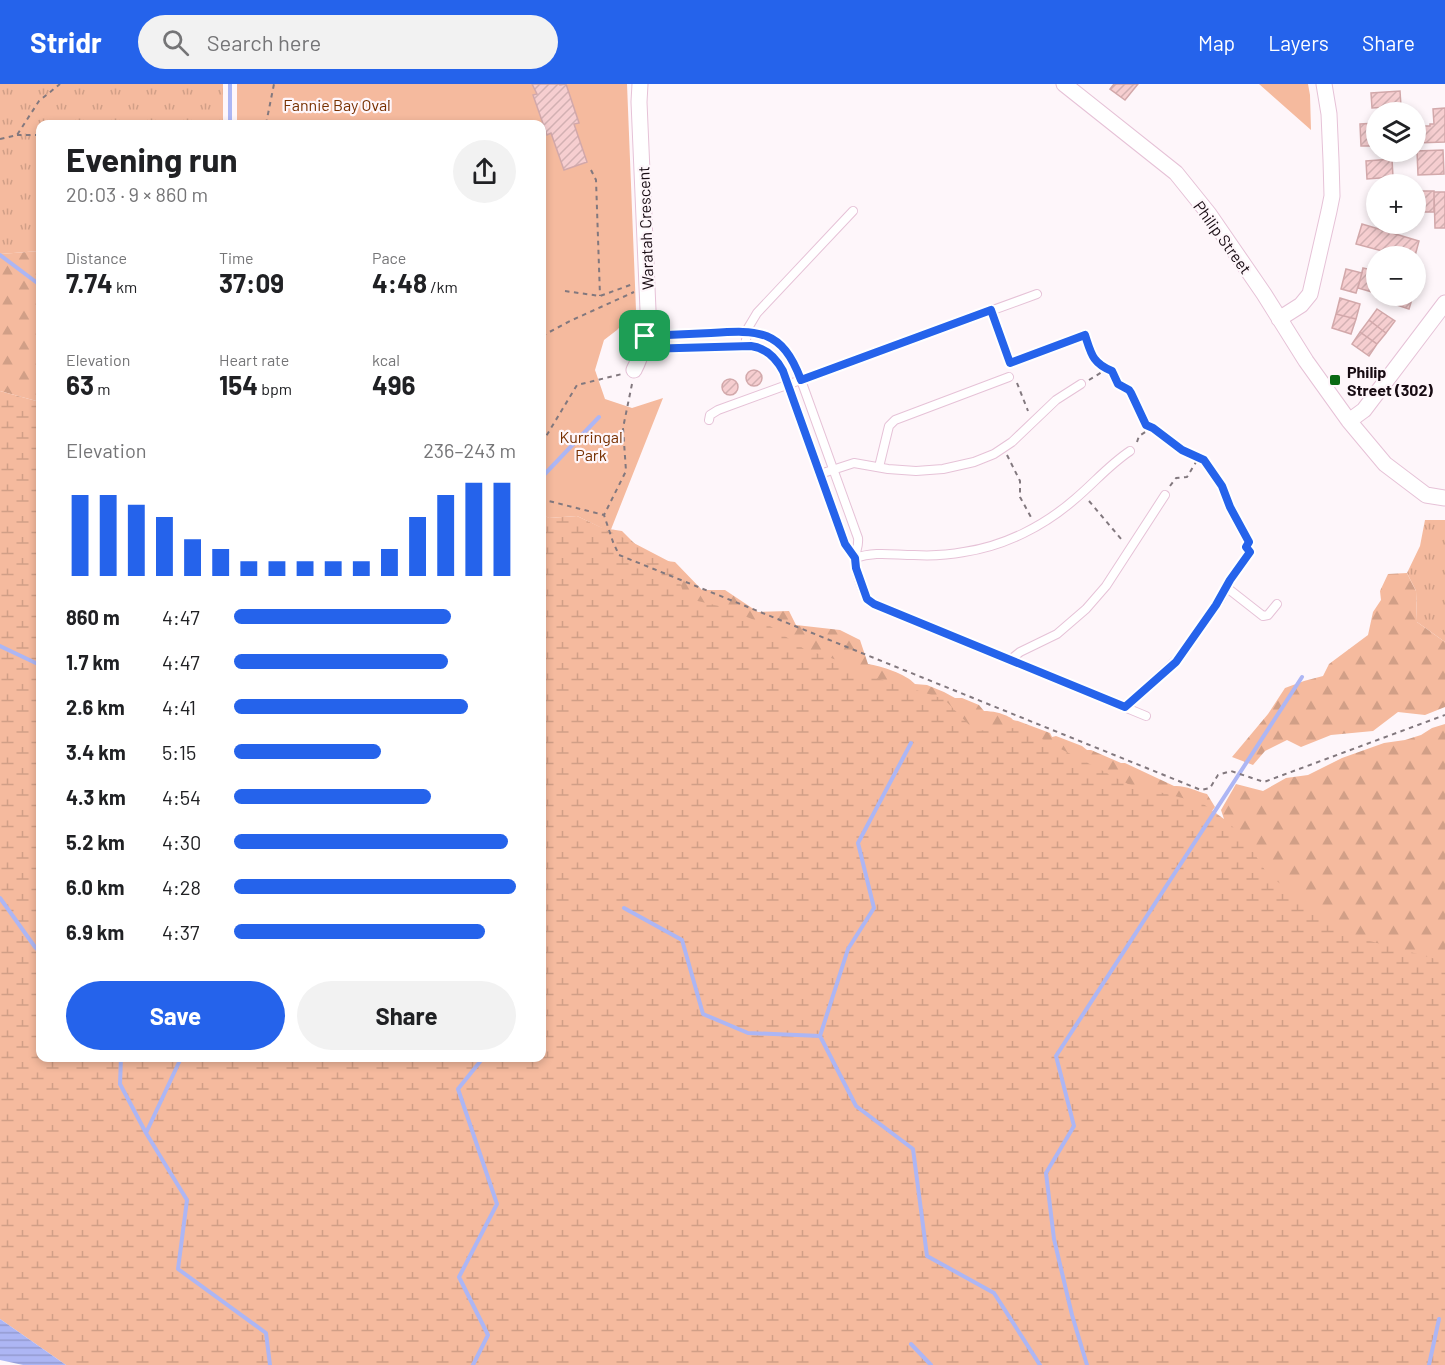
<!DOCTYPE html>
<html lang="en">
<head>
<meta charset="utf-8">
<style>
	:root { --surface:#fff; --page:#f2f2f2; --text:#202124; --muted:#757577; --accent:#2563eb }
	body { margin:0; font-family:Barlow,sans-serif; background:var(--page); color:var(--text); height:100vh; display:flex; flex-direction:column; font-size:22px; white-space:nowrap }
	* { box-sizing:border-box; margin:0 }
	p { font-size:20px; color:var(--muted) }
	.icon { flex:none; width:33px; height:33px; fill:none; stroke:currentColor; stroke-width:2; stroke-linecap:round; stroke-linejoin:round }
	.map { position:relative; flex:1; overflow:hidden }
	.sheet { position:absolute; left:36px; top:36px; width:510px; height:942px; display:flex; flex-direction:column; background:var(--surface); border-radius:12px; box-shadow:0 3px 9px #0003 }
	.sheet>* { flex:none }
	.fabs { position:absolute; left:1366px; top:18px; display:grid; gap:12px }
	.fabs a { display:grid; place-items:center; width:60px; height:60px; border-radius:50%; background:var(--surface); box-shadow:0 3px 9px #0003; font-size:30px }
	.pin { position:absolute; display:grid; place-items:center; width:51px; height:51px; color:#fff; margin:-26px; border-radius:12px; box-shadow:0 3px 9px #0006 }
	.round { display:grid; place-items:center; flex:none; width:63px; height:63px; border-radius:32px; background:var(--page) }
	.headline { display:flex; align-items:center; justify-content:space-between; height:102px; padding:0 30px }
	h1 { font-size:33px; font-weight:700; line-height:45px }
	.metrics { display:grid; grid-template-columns:repeat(3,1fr); gap:9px; height:102px; padding:6px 30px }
	.metrics div { display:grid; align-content:center }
	.metrics b { font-size:26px; font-weight:700 }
	.metrics small { font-size:16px; font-weight:400 }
	.metrics p { font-size:16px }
	.chart { height:168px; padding:12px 30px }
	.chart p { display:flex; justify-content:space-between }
	.chart svg { width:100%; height:108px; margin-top:6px; stroke:var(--accent); stroke-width:6 }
	.cta { display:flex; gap:12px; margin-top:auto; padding:12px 30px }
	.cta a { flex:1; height:69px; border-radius:36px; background:var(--accent); color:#fff; font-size:24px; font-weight:700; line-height:69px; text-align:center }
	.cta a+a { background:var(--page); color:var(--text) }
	ul { padding:0 30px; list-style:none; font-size:20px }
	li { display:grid; grid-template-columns:96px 72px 1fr; align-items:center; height:45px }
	li i { height:15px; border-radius:8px; background:var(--accent) }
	header { display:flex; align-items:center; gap:36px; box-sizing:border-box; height:84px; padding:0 30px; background:var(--accent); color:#fff }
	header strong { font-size:28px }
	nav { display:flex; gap:33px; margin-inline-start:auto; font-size:21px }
	.search { width:420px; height:54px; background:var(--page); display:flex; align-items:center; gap:15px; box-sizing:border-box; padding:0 21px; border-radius:33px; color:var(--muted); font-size:22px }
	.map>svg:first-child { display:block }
</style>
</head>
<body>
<header>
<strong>Stridr</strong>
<div class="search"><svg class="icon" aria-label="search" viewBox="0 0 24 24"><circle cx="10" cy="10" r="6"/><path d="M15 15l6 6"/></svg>Search here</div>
<nav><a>Map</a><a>Layers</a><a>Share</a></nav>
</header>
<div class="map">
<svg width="1445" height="1281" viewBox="0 0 1445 1281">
	<defs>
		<pattern id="grass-tufts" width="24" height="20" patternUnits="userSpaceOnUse" patternTransform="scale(1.5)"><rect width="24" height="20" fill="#f5ba9e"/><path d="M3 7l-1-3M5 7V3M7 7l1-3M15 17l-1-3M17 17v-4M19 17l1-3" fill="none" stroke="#d19f87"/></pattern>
		<pattern id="forest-firs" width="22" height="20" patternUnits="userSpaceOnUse" patternTransform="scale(1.5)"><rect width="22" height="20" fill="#f5ba9e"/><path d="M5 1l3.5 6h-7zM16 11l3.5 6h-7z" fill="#d19f87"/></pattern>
		<pattern id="wetland-marsh" width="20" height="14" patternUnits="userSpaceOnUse" patternTransform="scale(1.5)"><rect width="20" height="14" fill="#f5ba9e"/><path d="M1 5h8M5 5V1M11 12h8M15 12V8" fill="none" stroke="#d19f87"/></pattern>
		<pattern id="water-rules" width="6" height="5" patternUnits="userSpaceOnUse" patternTransform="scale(1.5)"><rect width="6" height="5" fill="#adb6f4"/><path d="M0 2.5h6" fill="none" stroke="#949bd0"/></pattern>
		<pattern id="building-hatch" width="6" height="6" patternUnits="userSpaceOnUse" patternTransform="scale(1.5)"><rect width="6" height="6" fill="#f6ced0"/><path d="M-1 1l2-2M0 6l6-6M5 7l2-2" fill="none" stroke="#d2b0b2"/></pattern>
	</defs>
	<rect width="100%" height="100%" fill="#fef6fa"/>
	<!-- grass -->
	<path fill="url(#grass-tufts)" d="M0 0H223V40H40V167L0 170Z
		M1425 436H1445V558L1417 538 1416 507 1407 489 1420 462Z"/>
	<!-- forest -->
	<path fill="url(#forest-firs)" d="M40 167V318L0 307V170Z
		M542 431 549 434 583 441 622 447 650 475 675 478 702 506H725L758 528 789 527 796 541 840 546 860 556 868 580C881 582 906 590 915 600L927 601 944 608 955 614H962L979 621 984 627C992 627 1002 629 1009 633 1017 637 1008 635 1018 637L1050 649 1052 653 1056 652 1082 662 1087 666H1091L1121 679H1125L1174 702C1185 701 1196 707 1207 710L1215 723 1204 737 1224 735 1221 726 1236 700 1263 707 1286 694 1308 691 1342 674 1384 659 1405 656 1421 651 1432 644 1445 640V994Z
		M1407 489 1416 507 1417 538 1445 558V623L1425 631 1398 628 1373 647 1331 651 1301 663 1287 656 1265 667 1253 681 1232 673 1268 630 1285 604 1304 597 1323 592 1329 580 1368 551 1373 528 1381 516 1380 507 1388 490Z"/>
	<!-- wetland -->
	<path fill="url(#wetland-marsh)" d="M0 307 40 318V974H542V431L549 434 577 432 628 456 674 480 685 514 719 522 770 542 804 565 843 578 861 590 894 599 944 615 975 647 1014 644 1038 653 1128 700 1202 719 1224 735 1243 752 1268 791 1359 854 1443 877 1445 879V1281H66L0 1235Z"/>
	<!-- park -->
	<path fill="#f5ba9e" d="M237 0H627L636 226 617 246 604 256 595 286 605 315 632 324 663 314 610 448 577 432 549 434 542 431V40H237Z
		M1259 0H1308L1310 11 1311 46Z"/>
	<!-- water -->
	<path fill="url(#water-rules)" d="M0 1235 66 1281H23L0 1276Z"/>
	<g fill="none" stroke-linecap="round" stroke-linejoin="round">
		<!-- stream -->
		<path stroke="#adb6f4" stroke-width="4" d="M230 0V40
			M0 171 40 201
			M542 393 599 333
			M0 562 40 581
			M911 659 858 759 874 824 848 865 820 952 856 1022 913 1065 927 1172 994 1209 1040 1281
			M0 814 35 863 40 868
			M624 824 682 856 703 930 748 949 820 952
			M121 974 120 1000 146 1049
			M181 974 146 1049 187 1116 178 1185 266 1249 270 1281
			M911 1260 931 1281
			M473 1281 488 1251 459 1193 497 1120 458 1005 483 974
			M1087 1281 1072 1231 1054 1155 1046 1089 1074 1042 1056 972 1302 593
			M1429 1281 1439 1235"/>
	</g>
	<!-- building -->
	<path fill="url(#building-hatch)" stroke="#d2a8aa" stroke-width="1.5" d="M532 0H559L560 1 566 0 579 39 574 40 587 78 564 86 551 49 547 51 533 11 537 10Z
		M1114 0H1138L1125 16 1110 5Z
		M1400 7 1401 22 1372 24 1371 9Z
		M1445 24V58L1416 59V37H1422V42H1430V40H1434L1433 25Z
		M1377 39V62H1361L1360 40Z
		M1443 66 1444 90 1418 91 1417 67Z
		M1392 75 1393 93 1367 95 1366 77Z
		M1416 107H1434V128H1416Z
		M1434 108H1445V144H1435Z
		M1362 140 1419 157 1415 172H1401L1356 160Z
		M1363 184 1377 187 1372 208 1358 204Z
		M1346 185 1362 189 1356 209 1341 205Z
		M1397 212H1413L1409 225 1394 220Z
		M1340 214 1360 220 1356 235 1336 230Z
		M1377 225 1395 237 1386 249 1369 236Z
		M1336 230 1356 235 1351 250 1332 244Z
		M1369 236 1386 249 1377 260 1360 248Z
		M1360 248 1377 260 1369 272 1352 260Z
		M746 294a8 8 0 1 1 16 0a8 8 0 1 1-16 0Z
		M722 303a8 8 0 1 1 16 0a8 8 0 1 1-16 0Z"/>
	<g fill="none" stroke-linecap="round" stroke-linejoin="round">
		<defs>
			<path id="lane" d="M645 252C666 251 686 250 706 249 744 247 779 242 797 285L858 454C859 462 856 466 855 473 854 484 863 511 871 519L1146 632
				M745 262 748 244 757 229 853 127
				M643 265 751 262C766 264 777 274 783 287L845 460 855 474
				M709 336 710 331 718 326 1037 210
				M879 383 888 346 889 342 895 336 1009 293
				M820 390 854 379 888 385 916 387 943 385 974 378 994 370 1012 358 1056 316 1081 300
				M855 474C875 467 894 471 914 471 931 472 948 471 964 468 1005 462 1044 442 1075 415 1094 399 1109 381 1130 367
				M1226 503 1263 532 1268 531 1277 520
				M1010 576 1020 568 1057 550 1086 525 1106 502 1165 411
				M1125 623 1180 573 1220 516 1230 496 1250 468"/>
			<path id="street" d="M1064 0 1176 89 1209 130 1264 210 1306 277 1349 337 1385 380 1426 411 1445 414
				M1279 235 1301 221 1310 210 1329 127 1332 112 1331 76 1329 30 1324 0
				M634 286C644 267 647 247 648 226L639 18 640 0
				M1349 337 1364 326 1445 219"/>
		</defs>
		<!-- lane casing -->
		<use href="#lane" stroke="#e6c2d7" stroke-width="10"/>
		<!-- street casing -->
		<use href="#street" stroke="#e6c2d7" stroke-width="17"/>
		<!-- path -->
		<path stroke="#82787e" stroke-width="2" stroke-dasharray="4.5 4.5" stroke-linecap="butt" d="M266 40 274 0
			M17 51H40
			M0 55 17 51 39 17 60 0
			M591 86 596 96 600 212
			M565 207 600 212 633 200
			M994 237 1010 280
			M542 252 570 237 634 208
			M1010 278 1085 251C1091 270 1092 279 1112 287L1118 300 1129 306 1133 311 1136 321 1146 341 1153 344 1182 366 1204 376 1222 402 1230 423 1249 458
			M1089 296 1107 285
			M1017 299 1028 327
			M632 300 623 344 626 387 604 431 613 458 619 471 1201 706 1210 704 1218 691 1231 687 1264 698 1445 631
			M1137 358 1139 352 1147 347 1149 342
			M542 359 577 301 622 290
			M1007 371 1020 397V413L1032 435
			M1170 402 1176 394 1187 393 1199 373
			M542 413 545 416 604 431
			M1089 417 1122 456"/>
		<!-- lane -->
		<use href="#lane" stroke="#fff" stroke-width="8"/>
		<!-- street -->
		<use href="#street" stroke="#fff" stroke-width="15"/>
	</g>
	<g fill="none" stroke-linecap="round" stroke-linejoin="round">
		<defs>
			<path id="route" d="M991 226 1010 279 1085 251C1091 269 1092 279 1112 287L1118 300 1129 306 1131 309 1146 341 1153 344 1182 366 1204 376 1222 402 1230 423 1249 458 1246 463 1250 468 1230 496 1216 521 1176 578 1125 623 874 520 867 515 856 484 855 474 845 460 783 287C776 274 766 264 751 262L643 265 645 252C667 251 689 250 711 249 759 246 782 245 801 296Z"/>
		</defs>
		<!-- route casing -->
		<use href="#route" stroke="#fff" stroke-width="12"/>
		<!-- route -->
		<use href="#route" stroke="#2563eb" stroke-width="8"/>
	</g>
	<!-- markers -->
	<rect fill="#0a6913" stroke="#fef6fa" stroke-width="2" x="1329" y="290" width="12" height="12" rx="3"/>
	<g text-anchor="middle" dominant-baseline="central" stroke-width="4.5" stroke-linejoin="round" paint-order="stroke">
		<!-- park labels -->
		<g font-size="16" fill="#773000" stroke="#fef6fa">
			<text x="337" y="20">Fannie Bay Oval</text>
			<text x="591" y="352">Kurringal<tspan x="591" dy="18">Park</tspan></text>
		</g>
		<!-- street labels -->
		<g font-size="16" fill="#170b12" stroke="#fef6fa">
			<text transform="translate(645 144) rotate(-92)">Waratah Crescent</text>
			<text transform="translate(1223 153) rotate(54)">Philip Street</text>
		</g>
		<!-- poi labels -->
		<g font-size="16" font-weight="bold" fill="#170b12" stroke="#fef6fa" text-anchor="start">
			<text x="1347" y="287">Philip<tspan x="1347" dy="18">Street (302)</tspan></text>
		</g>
	</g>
</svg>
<div class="fabs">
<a><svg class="icon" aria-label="layers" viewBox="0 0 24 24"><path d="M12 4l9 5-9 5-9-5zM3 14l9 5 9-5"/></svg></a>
<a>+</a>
<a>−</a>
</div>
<div class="pin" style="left:645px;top:252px;background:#1e9e55"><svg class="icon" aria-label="arrive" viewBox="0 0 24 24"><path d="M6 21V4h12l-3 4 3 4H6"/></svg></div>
<section class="sheet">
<div class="headline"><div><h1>Evening run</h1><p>20:03 · 9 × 860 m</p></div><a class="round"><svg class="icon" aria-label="share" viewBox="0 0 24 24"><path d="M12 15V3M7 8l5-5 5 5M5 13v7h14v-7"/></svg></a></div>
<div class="metrics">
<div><p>Distance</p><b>7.74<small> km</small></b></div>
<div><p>Time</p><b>37:09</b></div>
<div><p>Pace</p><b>4:48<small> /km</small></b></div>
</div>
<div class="metrics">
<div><p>Elevation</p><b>63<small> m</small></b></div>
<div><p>Heart rate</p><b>154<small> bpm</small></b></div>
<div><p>kcal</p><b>496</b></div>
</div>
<div class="chart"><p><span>Elevation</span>236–243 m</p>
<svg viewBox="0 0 160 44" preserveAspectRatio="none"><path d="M5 44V11M15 44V11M25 44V15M35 44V20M45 44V29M55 44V33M65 44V38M75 44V38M85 44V38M95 44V38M105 44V38M115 44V33M125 44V20M135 44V11M145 44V6M155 44V6"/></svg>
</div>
<ul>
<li><b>860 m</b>4:47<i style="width:77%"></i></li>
<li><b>1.7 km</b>4:47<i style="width:76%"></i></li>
<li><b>2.6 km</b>4:41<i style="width:83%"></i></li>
<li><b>3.4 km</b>5:15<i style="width:52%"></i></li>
<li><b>4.3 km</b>4:54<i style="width:70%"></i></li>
<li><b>5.2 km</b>4:30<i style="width:97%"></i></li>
<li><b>6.0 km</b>4:28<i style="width:100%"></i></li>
<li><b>6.9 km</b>4:37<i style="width:89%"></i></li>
</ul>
<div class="cta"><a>Save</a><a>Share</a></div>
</section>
</div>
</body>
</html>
